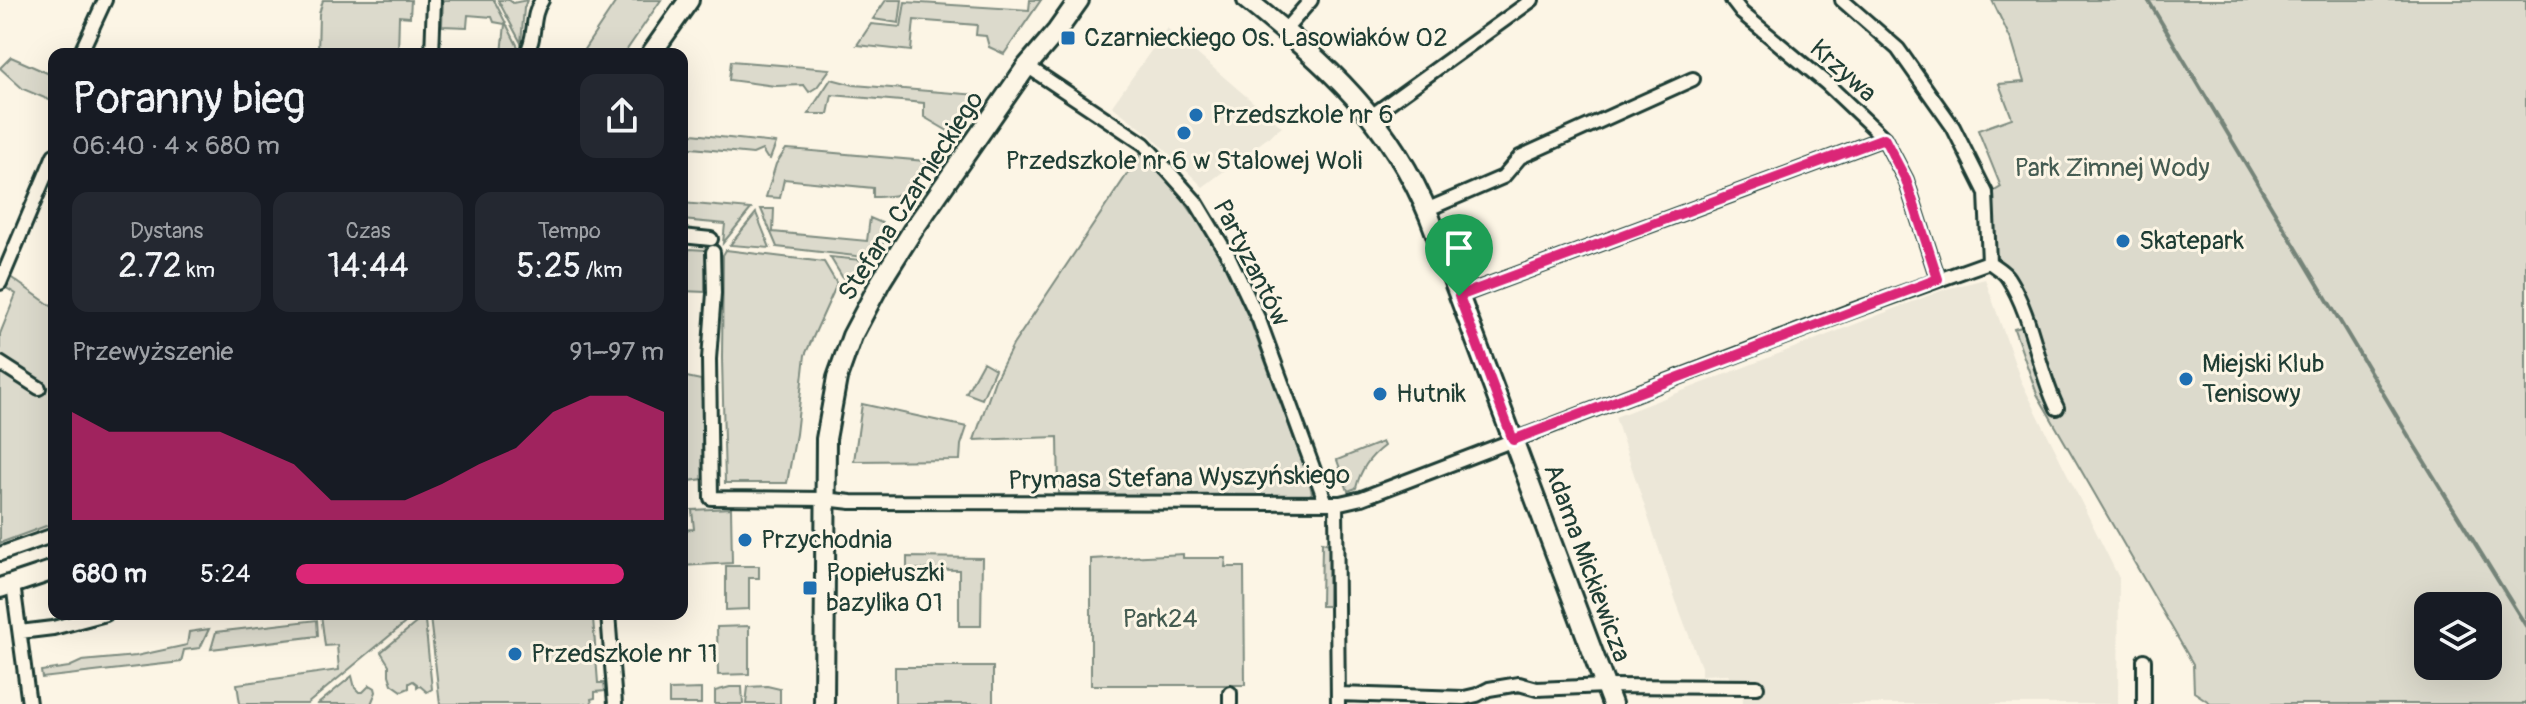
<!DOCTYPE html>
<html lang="pl">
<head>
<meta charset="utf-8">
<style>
	:root { --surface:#171b24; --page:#242831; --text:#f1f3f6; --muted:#9ea1a6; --accent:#db2777 }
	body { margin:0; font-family:Pangolin,sans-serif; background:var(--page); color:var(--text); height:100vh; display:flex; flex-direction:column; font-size:30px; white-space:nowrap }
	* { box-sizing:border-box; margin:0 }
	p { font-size:26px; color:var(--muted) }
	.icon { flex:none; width:44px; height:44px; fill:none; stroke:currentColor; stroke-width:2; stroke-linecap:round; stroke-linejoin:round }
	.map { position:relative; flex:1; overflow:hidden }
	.sheet { position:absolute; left:48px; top:48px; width:640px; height:572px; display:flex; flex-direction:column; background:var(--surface); border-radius:16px; box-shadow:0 8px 32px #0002 }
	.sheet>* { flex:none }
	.tools { position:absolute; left:2414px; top:592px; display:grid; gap:16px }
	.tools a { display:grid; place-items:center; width:88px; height:88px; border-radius:16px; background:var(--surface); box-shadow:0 8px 32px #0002; font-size:40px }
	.pin { position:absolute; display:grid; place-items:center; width:68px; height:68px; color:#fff; margin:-82px -34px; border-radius:50% 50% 50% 0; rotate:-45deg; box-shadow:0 0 8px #0007 }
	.pin .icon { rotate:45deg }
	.round { display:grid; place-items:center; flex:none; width:84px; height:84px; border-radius:16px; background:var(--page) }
	.head { display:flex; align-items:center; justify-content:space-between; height:136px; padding:0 24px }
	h1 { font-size:44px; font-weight:600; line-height:60px }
	.metrics { display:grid; grid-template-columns:repeat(3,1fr); gap:12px; height:136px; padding:8px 24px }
	.metrics div { display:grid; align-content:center; border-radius:16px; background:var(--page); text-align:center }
	.metrics b { font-size:34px; font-weight:600 }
	.metrics small { font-size:22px; font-weight:400 }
	.metrics p { font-size:22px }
	.chart { height:224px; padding:16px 24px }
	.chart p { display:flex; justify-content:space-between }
	.chart svg { width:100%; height:144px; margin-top:8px; fill:var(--accent); opacity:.7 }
	ul { padding:0 24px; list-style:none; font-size:26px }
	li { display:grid; grid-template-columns:128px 96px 1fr; align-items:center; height:60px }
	li i { height:20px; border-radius:10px; background:var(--accent) }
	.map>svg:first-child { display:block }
</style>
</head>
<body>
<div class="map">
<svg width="2526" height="704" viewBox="0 0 2526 704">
	<rect width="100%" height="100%" fill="#fcf5e5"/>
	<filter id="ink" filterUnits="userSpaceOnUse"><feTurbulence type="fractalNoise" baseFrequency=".0125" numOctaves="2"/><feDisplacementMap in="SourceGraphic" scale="16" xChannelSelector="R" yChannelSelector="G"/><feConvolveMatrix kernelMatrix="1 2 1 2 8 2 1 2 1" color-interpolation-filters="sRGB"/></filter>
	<g filter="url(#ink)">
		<!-- built -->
		<path fill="#ece7d8" d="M1167 28 1282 127 1203 187 1149 134 1112 106Z
			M1985 279 2021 381 2119 578 2118 704H1743L1742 681 1730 680 1728 674 1701 675V667L1676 601 1615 417 1946 289Z"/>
		<!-- green -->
		<path fill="#dcdacc" stroke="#7e8c80" stroke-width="2" fill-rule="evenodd" d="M323 0H411L410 17 399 16 398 54H318L319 14Z
			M443 0H494L518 47 513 54H502L505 24 494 22 492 17 468 15 467 27 442 26Z
			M498 0H509L513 3 527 0 524 8 521 43Z
			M617 0H661L624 54H581Z
			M886 0H902L899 23 873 19Z
			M1030 0H1041L1004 54 989 47 986 36 976 35 977 25 914 20 911 51 857 45 871 24 901 27 905 2 1029 10Z
			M1992 0H2526V704H2212L2194 692 2193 664 2037 394 2014 329 2029 325 2007 276 1989 262 1986 196 2001 187 1978 130 2012 118 1999 84 2024 82 2012 42ZM2428 606H2488V666H2428Z
			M11 57 54 76V102L23 89 0 68Z
			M731 61 830 69 817 87 809 92 804 85 775 86 729 80Z
			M831 79 854 85 979 95 953 134 924 117V103L832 95 828 114H808Z
			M683 133 776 143 770 159 767 158 762 150 753 154 682 147Z
			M786 149 801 150 925 161C918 192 903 197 873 197V188L784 179 780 198 766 197 776 164Z
			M1142 152 1181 197 1216 246 1251 323 1309 480 1312 493 1306 498 1059 494 1058 437 974 440 995 380 1013 345Z
			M682 203 751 209 723 243 725 224 682 220Z
			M774 209 773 232 867 241 870 218 882 223 890 234 873 258 777 247 761 209Z
			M756 213 770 248 730 245Z
			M689 249 706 250 705 292 682 291V278H687Z
			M726 250 824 262 837 284 805 355 796 434 787 483H725L722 358 723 255Z
			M830 257 872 261 852 293Z
			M9 276 54 308V523L0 543V334L16 294 3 286Z
			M983 362 995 369 982 399 966 393Z
			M682 376 701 380 705 466 703 479 682 482Z
			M862 404 967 427 961 445 960 460 854 461Z
			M1382 442 1384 446C1369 457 1360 471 1356 488L1348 491 1337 460Z
			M731 508 732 563 682 566V530L694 529 692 510Z
			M1322 542 1329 544 1328 606H1321Z
			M1183 554V558H1226L1225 567H1244L1245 685H1091V559Z
			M907 557 982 558 981 626H959V570L907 569Z
			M726 566H759V578H749V609L726 610Z
			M321 614H416L307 704H240L237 684 339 670 337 645 325 646Z
			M448 614H599L598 617 593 618 598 683H604L605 691 595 692V698L591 699 592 704H440L430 617Z
			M422 618 425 621 432 689 427 692 420 686 417 688V684L413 681 409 683V688L402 691 392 684 389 675V665L381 652Z
			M317 620 318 636 211 649 216 632Z
			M749 626V674L718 675 717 627Z
			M209 629 200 648 184 650 181 662 42 678 41 671 69 667 82 661 136 656 187 645 189 632Z
			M895 667H993V704H895Z
			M352 676 355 688 359 692H363L370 685 375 688 376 692 371 704H318Z
			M767 686 780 689V704H746L748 687Z
			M730 687H742L743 704H715V691Z
			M701 689V704H669V690Z"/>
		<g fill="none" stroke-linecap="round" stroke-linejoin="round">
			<!-- stream -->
			<path stroke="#758479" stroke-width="4" d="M2148 0 2408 435 2526 626"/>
			<defs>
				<path id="street" d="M1732 0 1742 13 1826 83 1884 138 1906 180 1938 279
					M1842 0 1898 49 1953 127 1986 193 1989 262
					M1284 31 1311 0
					M80 54 105 0
					M432 54 434 0
					M526 54C537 37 530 17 542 0
					M1027 66 1144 144 1196 202 1229 257 1259 320 1326 503
					M1371 116 1532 0
					M1426 210 1503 177 1520 157 1693 79
					M682 236 711 239
					M713 252 714 293 709 359 711 498 825 499 851 502 1340 503 1362 498 1849 312 1989 262
					M1989 262C1995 267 2004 271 2008 278 2033 317 2037 367 2057 408
					M0 283 54 155
					M1459 296 1884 138
					M0 363 39 388
					M1336 504 1338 704
					M0 554 54 535
					M13 584 29 704
					M608 614 615 704
					M20 632 53 628 106 614
					M2144 660V704
					M1230 693V704
					M1338 694 1464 698 1477 695 1489 689 1519 684 1537 689 1605 686 1757 687"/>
				<path id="secondary" d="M1247 0C1327 65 1390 119 1430 218L1612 704
					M651 54 689 0
					M0 588 54 570
					M824 704 826 439 837 378 852 336 881 281 913 230 1027 66 1057 31 1079 0"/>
			</defs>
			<!-- street casing -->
			<use href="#street" stroke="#1f3d34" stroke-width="18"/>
			<!-- secondary casing -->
			<use href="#secondary" stroke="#1f3d34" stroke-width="24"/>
			<!-- street -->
			<use href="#street" stroke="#fcf5e5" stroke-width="12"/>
			<!-- secondary -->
			<use href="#secondary" stroke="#fcf5e5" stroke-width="18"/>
		</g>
	</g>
	<g fill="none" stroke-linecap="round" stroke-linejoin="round" filter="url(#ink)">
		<defs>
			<path id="route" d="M1884 138 1906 180 1938 279 1513 440 1459 296Z"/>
		</defs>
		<!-- route casing -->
		<use href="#route" stroke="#fff" stroke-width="16"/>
		<!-- route -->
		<use href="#route" stroke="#db2777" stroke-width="10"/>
	</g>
	<!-- markers -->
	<g fill="#1f6fb2" stroke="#fcf5e5" stroke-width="3">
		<rect x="1060" y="30" width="16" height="16" rx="4"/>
		<circle cx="1196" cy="115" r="8"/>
		<circle cx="1184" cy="133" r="8"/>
		<circle cx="2123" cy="241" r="8"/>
		<circle cx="2186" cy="379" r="8"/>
		<circle cx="1380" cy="394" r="8"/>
		<circle cx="745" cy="540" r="8"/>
		<rect x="802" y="580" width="16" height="16" rx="4"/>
		<circle cx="515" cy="654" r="8"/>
	</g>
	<g text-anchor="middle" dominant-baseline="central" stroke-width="6" stroke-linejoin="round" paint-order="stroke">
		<!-- poi labels -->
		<g font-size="26" fill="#1f3d34" stroke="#fcf5e5" text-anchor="start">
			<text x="1084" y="38">Czarnieckiego Os. Lasowiaków 02</text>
			<text x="1212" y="115">Przedszkole nr 6</text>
			<text x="1184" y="161" text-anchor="middle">Przedszkole nr 6 w Stalowej Woli</text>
			<text x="2139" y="241">Skatepark</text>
			<text x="2202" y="364">Miejski Klub<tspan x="2202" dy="30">Tenisowy</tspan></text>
			<text x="1396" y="394">Hutnik</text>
			<text x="761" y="540">Przychodnia</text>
			<text x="826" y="573">Popiełuszki<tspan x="826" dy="30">bazylika 01</tspan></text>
			<text x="531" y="654">Przedszkole nr 11</text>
		</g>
		<!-- street labels -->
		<g font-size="26" fill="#1f3d34" stroke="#fcf5e5">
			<text transform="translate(1843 71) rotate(42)">Krzywa</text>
			<text transform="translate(911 196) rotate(-57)">Stefana Czarnieckiego</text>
			<text transform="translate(1251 263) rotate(63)">Partyzantów</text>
			<text transform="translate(1179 478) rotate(-1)">Prymasa Stefana Wyszyńskiego</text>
			<text transform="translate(1587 563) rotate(70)">Adama Mickiewicza</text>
		</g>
		<!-- park labels -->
		<g font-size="26" fill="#455c52" stroke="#fcf5e5">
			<text x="2112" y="168">Park Zimnej Wody</text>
			<text x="1160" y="619">Park24</text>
		</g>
	</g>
</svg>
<div class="tools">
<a><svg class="icon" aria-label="layers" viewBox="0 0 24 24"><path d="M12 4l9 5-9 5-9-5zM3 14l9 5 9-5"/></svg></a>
</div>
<div class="pin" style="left:1459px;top:296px;background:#1e9e55"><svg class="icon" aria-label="arrive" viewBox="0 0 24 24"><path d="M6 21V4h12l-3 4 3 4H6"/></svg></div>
<section class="sheet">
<div class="head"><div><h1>Poranny bieg</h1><p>06:40 · 4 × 680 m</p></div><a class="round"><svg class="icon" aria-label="share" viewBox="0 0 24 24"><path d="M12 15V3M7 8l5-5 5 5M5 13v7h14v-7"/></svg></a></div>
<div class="metrics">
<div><p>Dystans</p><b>2.72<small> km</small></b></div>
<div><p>Czas</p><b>14:44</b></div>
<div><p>Tempo</p><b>5:25<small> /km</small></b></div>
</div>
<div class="chart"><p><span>Przewyższenie</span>91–97 m</p>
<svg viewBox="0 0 160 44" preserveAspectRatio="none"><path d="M0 44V11L10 17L20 17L30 17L40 17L50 22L60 27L70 38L80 38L90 38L100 33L110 27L120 22L130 11L140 6L150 6L160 11V44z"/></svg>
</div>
<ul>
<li><b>680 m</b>5:24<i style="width:89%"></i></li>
</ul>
</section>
</div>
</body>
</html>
